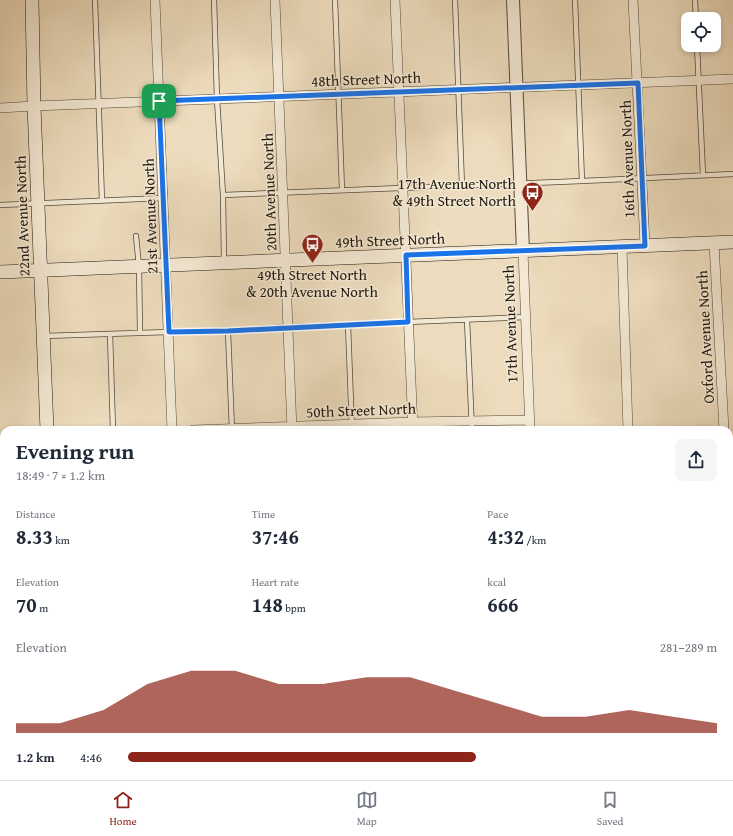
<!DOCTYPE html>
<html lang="en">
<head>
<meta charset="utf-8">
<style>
	:root { --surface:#fff; --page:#f6f6f7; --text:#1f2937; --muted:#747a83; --line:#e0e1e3; --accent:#8f2418 }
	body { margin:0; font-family:"Gentium Book Plus",serif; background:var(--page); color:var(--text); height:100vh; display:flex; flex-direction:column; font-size:15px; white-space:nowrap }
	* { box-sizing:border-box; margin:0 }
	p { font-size:13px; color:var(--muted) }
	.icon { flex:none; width:22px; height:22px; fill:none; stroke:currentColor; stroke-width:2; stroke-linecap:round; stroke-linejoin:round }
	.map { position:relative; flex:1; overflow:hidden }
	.side { position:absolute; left:0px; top:426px; width:733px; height:354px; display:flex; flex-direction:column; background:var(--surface); border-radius:12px 12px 0 0; box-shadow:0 2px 6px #0003 }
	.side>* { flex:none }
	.controls { position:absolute; left:681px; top:12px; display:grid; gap:8px }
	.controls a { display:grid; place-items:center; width:40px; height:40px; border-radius:8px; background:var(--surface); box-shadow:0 2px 6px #0003; font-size:20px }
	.pin { position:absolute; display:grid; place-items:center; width:34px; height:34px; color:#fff; margin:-17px; border-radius:8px; box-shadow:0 2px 6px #0006 }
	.round { display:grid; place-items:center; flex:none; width:42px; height:42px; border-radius:8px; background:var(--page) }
	.summary { display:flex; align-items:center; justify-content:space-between; height:68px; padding:0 16px }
	h1 { font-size:22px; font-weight:600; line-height:30px }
	.stats { display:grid; grid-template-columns:repeat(3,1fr); gap:6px; height:68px; padding:4px 16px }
	.stats div { display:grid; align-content:center }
	.stats b { font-size:20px; font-weight:600 }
	.stats small { font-size:11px; font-weight:400 }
	.stats p { font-size:11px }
	.chart { height:112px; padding:8px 16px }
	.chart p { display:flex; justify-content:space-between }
	.chart svg { width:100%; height:72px; margin-top:4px; fill:var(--accent); opacity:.7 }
	ul { padding:0 16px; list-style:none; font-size:13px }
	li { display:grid; grid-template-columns:64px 48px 1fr; align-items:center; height:30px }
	li i { height:10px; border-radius:5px; background:var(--accent) }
	.tab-bar { display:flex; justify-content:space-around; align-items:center; height:56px; border-top:1px solid var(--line); background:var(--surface); font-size:11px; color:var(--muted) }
	.tab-bar a { display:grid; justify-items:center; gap:2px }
	.tab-bar .on { color:var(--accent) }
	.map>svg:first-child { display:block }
</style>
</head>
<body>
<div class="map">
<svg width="733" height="780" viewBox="0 0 733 780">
	<rect width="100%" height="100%" fill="#ecdbbc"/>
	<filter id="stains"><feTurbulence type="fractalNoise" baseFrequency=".005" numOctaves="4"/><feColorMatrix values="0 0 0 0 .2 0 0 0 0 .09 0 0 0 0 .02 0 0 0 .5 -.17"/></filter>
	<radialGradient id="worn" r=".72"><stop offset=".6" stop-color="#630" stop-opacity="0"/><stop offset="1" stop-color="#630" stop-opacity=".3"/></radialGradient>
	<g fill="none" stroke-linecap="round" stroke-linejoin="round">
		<defs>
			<path id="service" d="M95 0 102 201
				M214 0 217 99 223 195 224 262
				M335 0 342 190
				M455 0 462 186
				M575 0 582 181
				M695 0 696 19
				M697 45 703 175
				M223 195 582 181 733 174
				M0 205 163 198
				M136 236 139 266 140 333
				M467 320 472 430
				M228 331 232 430
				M110 334 113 430
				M44 336 169 332 228 331 288 327 348 325
				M352 430 348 325 408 322 526 317"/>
			<path id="minor" d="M155 0 172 430
				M275 0 292 430
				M395 0 413 430
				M633 0 645 245
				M0 108 34 106 733 79
				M714 243 724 430
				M622 247 628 430
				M523 251 530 430
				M193 430 412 422 530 420
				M729 487 733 486
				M729 556 733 662
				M0 559H4
				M729 725H733
				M0 760H4
				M157 776V780
				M254 776 255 780
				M351 776V780
				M448 776V780
				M543 776V780
				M642 776V780"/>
			<path id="tertiary" d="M513 0 523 251"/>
			<path id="secondary" d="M32 0 34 106 47 430
				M0 272 733 242
				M60 776V780"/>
		</defs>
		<!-- service casing -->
		<use href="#service" stroke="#544a3b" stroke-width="6"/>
		<!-- minor casing -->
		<use href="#minor" stroke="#544a3b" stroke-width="10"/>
		<!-- tertiary casing -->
		<use href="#tertiary" stroke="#544a3b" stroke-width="14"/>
		<!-- secondary casing -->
		<use href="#secondary" stroke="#211910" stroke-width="14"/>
		<!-- service -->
		<use href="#service" stroke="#f3e8d3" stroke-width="4.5"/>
		<!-- minor -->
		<use href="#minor" stroke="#f3e8d3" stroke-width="9"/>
		<!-- tertiary -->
		<use href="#tertiary" stroke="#f3e8d3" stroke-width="12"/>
		<!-- secondary -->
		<use href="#secondary" stroke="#f3e8d3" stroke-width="13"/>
	</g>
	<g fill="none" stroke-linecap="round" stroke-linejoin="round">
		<defs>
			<path id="route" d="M638 83 645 246 406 255 408 322 228 331 169 332 159 101Z"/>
		</defs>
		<!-- route casing -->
		<use href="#route" stroke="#fff" stroke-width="8"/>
		<!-- route -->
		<use href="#route" stroke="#1a73e8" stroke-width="5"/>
	</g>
	<!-- icons -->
	<defs>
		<symbol id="bus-pin" viewBox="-11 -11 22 30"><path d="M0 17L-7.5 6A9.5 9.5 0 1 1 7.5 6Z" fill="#8f2418" stroke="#f3e8d3"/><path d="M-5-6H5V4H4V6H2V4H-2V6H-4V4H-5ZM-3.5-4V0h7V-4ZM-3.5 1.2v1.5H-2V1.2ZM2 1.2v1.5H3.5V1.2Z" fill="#fff"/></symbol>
	</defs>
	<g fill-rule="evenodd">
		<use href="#bus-pin" x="520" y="180" width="25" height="34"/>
		<use href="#bus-pin" x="300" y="232" width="25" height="34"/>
	</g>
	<g text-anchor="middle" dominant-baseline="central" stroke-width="3" stroke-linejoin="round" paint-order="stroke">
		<!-- street labels -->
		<g font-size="15" fill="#211910" stroke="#f3e8d3">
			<text transform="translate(366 79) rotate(-2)">48th Street North</text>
			<text transform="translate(627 159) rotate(-92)">16th Avenue North</text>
			<text transform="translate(269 192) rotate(-92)">20th Avenue North</text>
			<text transform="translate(22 216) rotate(-92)">22nd Avenue North</text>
			<text transform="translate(150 216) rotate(-92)">21st Avenue North</text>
			<text transform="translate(390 240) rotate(-2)">49th Street North</text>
			<text transform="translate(510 324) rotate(-92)">17th Avenue North</text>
			<text transform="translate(705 337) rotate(-93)">Oxford Avenue North</text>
			<text transform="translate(361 410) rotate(-2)">50th Street North</text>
		</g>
		<!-- poi labels -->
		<g font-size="15" fill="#211910" stroke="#f3e8d3" text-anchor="end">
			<text x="516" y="183">17th Avenue North<tspan x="516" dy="17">&amp; 49th Street North</tspan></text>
			<text x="312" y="274" text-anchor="middle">49th Street North<tspan x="312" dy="17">&amp; 20th Avenue North</tspan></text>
		</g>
	</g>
	<rect width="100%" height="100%" filter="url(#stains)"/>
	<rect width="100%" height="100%" fill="url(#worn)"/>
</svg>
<div class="controls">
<a><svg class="icon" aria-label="locate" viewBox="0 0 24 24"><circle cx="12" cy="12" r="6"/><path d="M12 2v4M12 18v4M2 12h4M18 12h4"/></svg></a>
</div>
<div class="pin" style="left:159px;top:101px;background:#1e9e55"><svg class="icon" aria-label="arrive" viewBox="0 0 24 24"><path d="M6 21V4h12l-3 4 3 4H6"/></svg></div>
<section class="side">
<div class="summary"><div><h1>Evening run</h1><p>18:49 · 7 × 1.2 km</p></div><a class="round"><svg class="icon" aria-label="share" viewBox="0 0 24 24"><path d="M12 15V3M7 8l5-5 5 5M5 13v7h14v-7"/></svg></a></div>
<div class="stats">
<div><p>Distance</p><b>8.33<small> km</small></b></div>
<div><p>Time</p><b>37:46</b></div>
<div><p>Pace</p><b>4:32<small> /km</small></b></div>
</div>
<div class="stats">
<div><p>Elevation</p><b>70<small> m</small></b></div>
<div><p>Heart rate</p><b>148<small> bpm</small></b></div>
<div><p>kcal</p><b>666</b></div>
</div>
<div class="chart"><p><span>Elevation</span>281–289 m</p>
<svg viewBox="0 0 160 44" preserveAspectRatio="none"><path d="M0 44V38L10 38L20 30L30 14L40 6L50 6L60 14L70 14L80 10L90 10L100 18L110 26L120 34L130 34L140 30L150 34L160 38V44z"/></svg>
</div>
<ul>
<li><b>1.2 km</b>4:46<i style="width:59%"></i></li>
</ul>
</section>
</div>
<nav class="tab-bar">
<a class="on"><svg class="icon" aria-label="home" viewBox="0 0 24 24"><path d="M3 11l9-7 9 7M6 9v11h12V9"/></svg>Home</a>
<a><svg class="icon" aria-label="map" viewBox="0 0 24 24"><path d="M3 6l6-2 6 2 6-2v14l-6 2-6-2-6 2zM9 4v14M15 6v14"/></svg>Map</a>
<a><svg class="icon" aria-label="saved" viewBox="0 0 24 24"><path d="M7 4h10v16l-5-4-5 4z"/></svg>Saved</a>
</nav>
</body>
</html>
